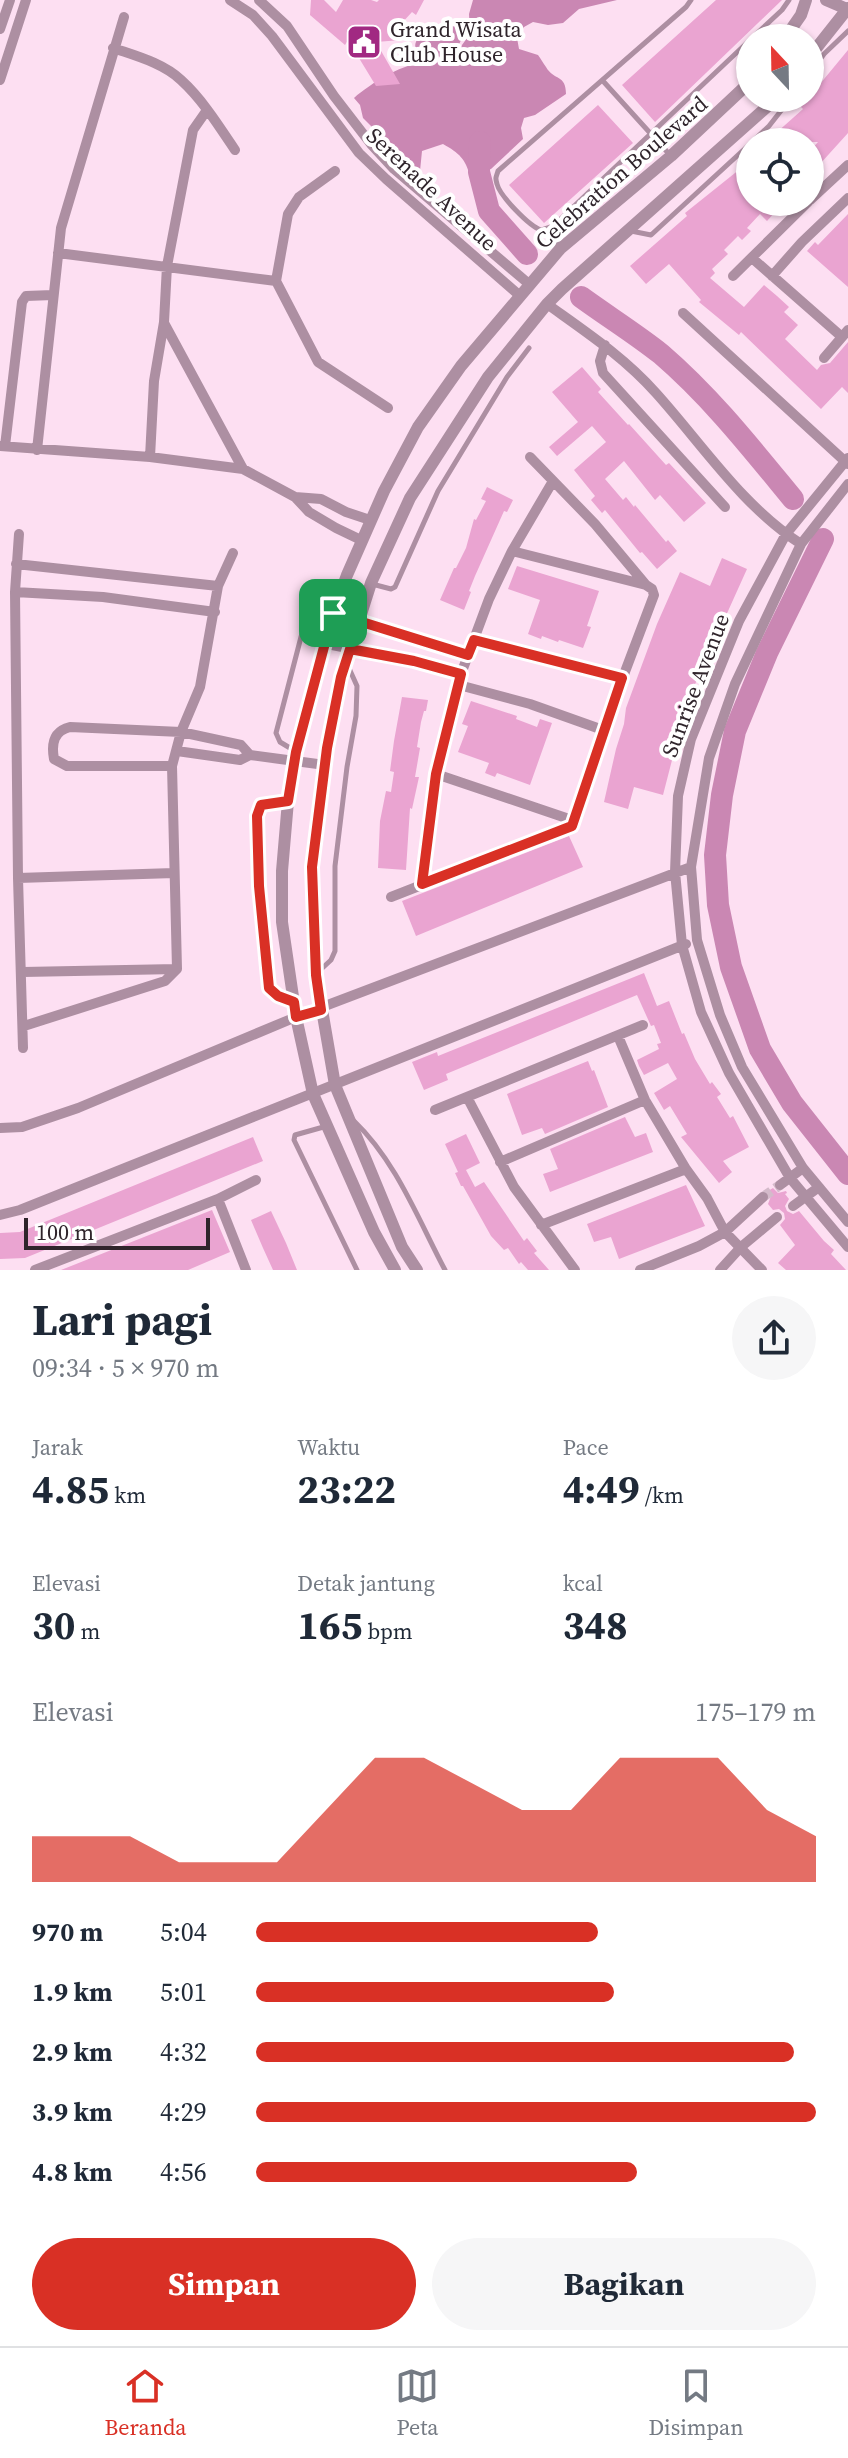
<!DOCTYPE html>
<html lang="id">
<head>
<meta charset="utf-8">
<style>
	:root { --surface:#fff; --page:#f6f6f7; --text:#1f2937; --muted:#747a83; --line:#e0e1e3; --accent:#d93025 }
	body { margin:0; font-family:"Source Serif 4",serif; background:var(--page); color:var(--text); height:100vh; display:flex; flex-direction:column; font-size:30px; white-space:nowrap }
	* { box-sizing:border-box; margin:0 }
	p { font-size:26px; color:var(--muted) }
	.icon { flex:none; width:44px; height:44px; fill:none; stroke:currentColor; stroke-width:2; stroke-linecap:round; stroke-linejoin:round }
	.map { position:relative; height:1270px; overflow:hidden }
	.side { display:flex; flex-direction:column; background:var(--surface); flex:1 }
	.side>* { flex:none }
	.needle { width:52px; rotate:338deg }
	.controls { position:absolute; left:736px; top:24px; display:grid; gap:16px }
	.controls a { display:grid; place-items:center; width:88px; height:88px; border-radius:50%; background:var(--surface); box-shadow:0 2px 6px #0004; font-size:40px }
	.scale { position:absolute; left:24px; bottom:20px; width:186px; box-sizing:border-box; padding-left:8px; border:4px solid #2f242b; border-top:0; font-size:22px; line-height:28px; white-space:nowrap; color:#2f242b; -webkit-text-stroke:6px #fff; paint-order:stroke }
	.pin { position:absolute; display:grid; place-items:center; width:68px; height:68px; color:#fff; margin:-34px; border-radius:16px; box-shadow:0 4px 12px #0006 }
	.round { display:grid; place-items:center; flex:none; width:84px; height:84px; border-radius:42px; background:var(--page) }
	.head { display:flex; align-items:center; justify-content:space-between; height:136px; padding:0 32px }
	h1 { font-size:44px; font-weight:700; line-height:60px }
	.stats { display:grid; grid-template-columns:repeat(3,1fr); gap:12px; height:136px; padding:8px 32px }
	.stats div { display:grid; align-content:center }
	.stats b { font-size:40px; font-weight:700 }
	.stats small { font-size:22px; font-weight:400 }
	.stats p { font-size:22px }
	.chart { height:224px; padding:16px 32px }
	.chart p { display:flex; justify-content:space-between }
	.chart svg { width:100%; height:144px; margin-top:8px; fill:var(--accent); opacity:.7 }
	.button { display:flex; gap:16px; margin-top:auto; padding:16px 32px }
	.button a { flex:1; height:92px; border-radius:48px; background:var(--accent); color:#fff; font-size:32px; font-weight:700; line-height:92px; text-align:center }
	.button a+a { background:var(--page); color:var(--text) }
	ul { padding:0 32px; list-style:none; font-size:26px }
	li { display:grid; grid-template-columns:128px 96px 1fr; align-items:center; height:60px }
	li i { height:20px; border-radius:10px; background:var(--accent) }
	.menu { display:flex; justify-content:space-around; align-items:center; height:112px; border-top:2px solid var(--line); background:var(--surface); font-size:22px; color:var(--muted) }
	.menu a { display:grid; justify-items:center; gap:4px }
	.menu .on { color:var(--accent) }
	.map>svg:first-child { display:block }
</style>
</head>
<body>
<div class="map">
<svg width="848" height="1270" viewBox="0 0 848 1270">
	<rect width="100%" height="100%" fill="#fddff2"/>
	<!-- water -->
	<path fill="#ca87b3" d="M473 0H617L579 9 563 23 548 25 533 22 524 27 517 38 519 49 538 55C541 59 543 63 546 67 554 81 566 74 566 94L535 115 524 118 521 128 523 139 491 169 479 172 470 177C466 159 459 153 443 144L422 151 420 171 415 177 388 143 363 118 360 105 354 98C375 80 421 51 448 66L458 63 462 45 470 34 469 14Z
		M456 25 461 27 464 34 452 59 420 53C414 49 414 44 418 38L422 36 439 41 445 39 451 26Z"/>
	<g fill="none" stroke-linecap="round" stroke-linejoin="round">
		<!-- river -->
		<path stroke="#ca87b3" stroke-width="22" d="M480 142 479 172 489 211 527 254
			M581 297C607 316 636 334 661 354 711 397 751 448 793 499
			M823 539 767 653 735 731 722 795 715 855 718 905 731 967 760 1049 792 1103 848 1174"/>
	</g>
	<!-- building -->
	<path fill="#eaa4d1" d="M311 0H324L336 12 343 0H371L377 2 379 0H424L416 15 412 12 401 24 409 35 401 40 376 42 400 84 376 86 348 40 345 45 310 15Z
		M716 0H782L655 122 622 85Z
		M848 50V133L810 175V151L818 142H766L803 109 801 107Z
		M598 105 633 143 544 223 509 185Z
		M750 161V202H768L777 210 767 221 760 214 747 228 751 231 742 240 738 236 724 250 728 254 712 269 715 273 710 278 744 307 764 285 777 296 789 307 784 312 798 325 785 339 817 370 821 365 830 363 848 342V393L842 387 821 409 741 332 739 335 699 302 701 300 669 264 646 284 630 266 687 216 685 213Z
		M848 214V287L807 251 815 242 818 245Z
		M582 367 601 389 598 392 628 425 629 424 666 465 669 463 706 503 684 522 660 495 655 500 624 461 605 479 623 500 626 497 634 507 635 505 666 542 668 540 677 551 657 569 642 552 640 553 605 510 602 513 591 500 595 496 574 470 606 442 592 426 557 456 549 447 578 422 552 392Z
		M487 487 513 500 507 512 504 511 475 576 469 591 471 592 464 610 440 600 454 568H456L466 548 474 519 476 520 486 501 481 499Z
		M722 558 747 569 687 702 663 795 634 787 628 809 604 802 616 749 624 724 626 708 657 624 680 572 710 586Z
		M517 566 599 591 587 626 591 627 583 648 559 640 558 642 542 636 541 639 528 634 540 600 508 589Z
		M402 697 428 700 426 711H424L421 722 417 747 420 748 415 777H419L412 809 410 808 406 870 378 868 380 821 386 791 391 792 394 772 390 771 394 741Z
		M471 701 517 716 516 719 537 727 540 719 552 723 530 785 497 773 495 777 485 773 489 763 458 752 468 726 462 724Z
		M569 836 583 867 416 936 402 901Z
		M644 973 657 1006 669 1001 682 1034 684 1033 695 1059 710 1084 712 1082 721 1094 717 1097 730 1118 733 1116 749 1147 723 1161 732 1172 719 1183 681 1137 687 1134 670 1106 664 1110 654 1093 677 1079 668 1063 644 1075 639 1066 637 1060 659 1049 657 1044 661 1043 654 1025 651 1026 637 995 446 1074 448 1080 424 1090 412 1062 437 1052 438 1056Z
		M588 1061 592 1071 594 1070 608 1107 545 1134 542 1128 522 1135 507 1094Z
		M625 1117 635 1137 646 1133 653 1152 550 1192 543 1174 558 1169 550 1149Z
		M466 1134 480 1163 466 1170 475 1187 484 1182 524 1241 527 1238 537 1251 534 1253 549 1270H528L521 1262 519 1264 508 1248 504 1250 491 1236 463 1186H461L455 1173 458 1172 445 1144Z
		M253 1137 263 1161 25 1258 0 1259V1233L20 1232Z
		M686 1185 705 1226 619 1259 611 1237 594 1242 587 1224Z
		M773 1188 778 1193 786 1191 787 1193 785 1194 789 1199 785 1206 787 1211 793 1214 799 1211 824 1241 834 1250 831 1254 846 1270H786L778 1263 795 1245 780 1225 785 1219 784 1213 779 1209 773 1210 768 1204 771 1196 768 1191Z
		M212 1210 230 1252 188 1270H61Z
		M271 1211 286 1243 297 1270H273L263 1248 251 1220Z"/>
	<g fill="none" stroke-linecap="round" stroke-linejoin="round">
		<!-- minor-tunnel -->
		<path stroke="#d4baca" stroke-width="10" stroke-dasharray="10 5" stroke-linecap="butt" d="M763 1197 780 1185"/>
		<!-- service -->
		<path stroke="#ad8fa2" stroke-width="5" d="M691 0 686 7 498 171C496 178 495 177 497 184 500 196 529 226 541 230L553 226 750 40
			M752 38 782 10 789 0
			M810 73 824 54 848 31
			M603 81 670 155
			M752 142 769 126 791 98
			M553 226 559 248
			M631 231 651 235 750 144
			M372 584 391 589 395 587 438 491 507 377 529 348
			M295 751 280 742 276 733 307 614 315 606 337 596
			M287 801 261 805 257 816 259 886 269 988 278 996 293 1002
			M317 973 331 960 335 951V866L347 767 356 716 357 686 348 666
			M354 1121C396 1161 418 1219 445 1270
			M327 1126 295 1135 294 1140 357 1270"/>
		<!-- minor -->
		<path stroke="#ad8fa2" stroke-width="10" d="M230 0 253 15 272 36 359 153 386 179 519 295
			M259 0 287 26 334 96 371 144 394 169 529 284
			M0 29 10 0
			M113 48C136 56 163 63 181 80 202 99 219 126 235 150
			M0 80 26 0
			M335 171 299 197 288 214 276 281 318 362 388 408
			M810 200 848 165
			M58 253 276 281
			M752 258 842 337
			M733 276 808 202
			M772 276 802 242 848 198
			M547 304C586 332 624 357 656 393 702 444 742 506 801 544
			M683 313 848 464
			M164 323 243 469
			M605 345 600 361 603 373 725 507
			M824 358 848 330
			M0 446 150 457 243 469 295 497 309 512 336 528 361 540
			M5 446 22 302 26 296 53 295
			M37 450 61 228 124 17
			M150 457 154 381 164 322 167 266 193 130 207 110
			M848 458 786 534 739 621 691 739 678 796 675 872 682 945 701 1012 729 1073 790 1178 848 1247
			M848 484 801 544 735 684 709 758 691 867 697 940 720 1015 742 1067 803 1168 848 1222
			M295 497 321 499 346 512 370 520
			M19 534 15 592 18 878 23 1048
			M512 551 646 585
			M16 564 218 586
			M15 592 103 597 215 612
			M333 613 468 655
			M474 640 622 678
			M327 644 414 661 461 674
			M459 685 530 704 603 730
			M250 755 325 765
			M172 766H67L54 759C51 743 54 731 70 727L181 732 241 745 250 755 240 760 177 751
			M436 774 575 821
			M18 878 174 873
			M422 884 436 774 461 674 489 599 512 551 553 481
			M391 897 572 826 603 730 654 595 652 589 646 585 595 524 530 457
			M177 969 172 766 181 732 200 687 218 586 233 553
			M23 972 177 969
			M24 1026 165 981 177 969
			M618 1036 645 1100 686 1169 707 1198 725 1232 762 1270
			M467 1097 514 1187 575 1270
			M435 1110 643 1025
			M0 1128 22 1127 78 1108 296 1017 691 867
			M500 1162 645 1100
			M780 1185 803 1168
			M218 1199 246 1270
			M793 1206 819 1187
			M0 1215 20 1210 686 944
			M541 1225 686 1169
			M35 1270 218 1199 256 1180
			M640 1270 699 1246 725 1232 763 1197
			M720 1270 741 1247 777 1217"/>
		<!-- tertiary -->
		<path stroke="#ad8fa2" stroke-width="12" d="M826 0 847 9
			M785 38 801 15 806 0
			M810 56 848 8
			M395 1270 374 1232 313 1094 296 1017 282 922V871L288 801 296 752 333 613 347 575 384 491 418 427 461 366 560 249 671 156 750 82
			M417 1270 402 1247 335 1085 316 975 312 867 327 748 341 677 371 583 410 498 488 377 547 304 562 289 777 98"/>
	</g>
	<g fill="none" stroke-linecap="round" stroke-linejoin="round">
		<defs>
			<path id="route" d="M333 613 468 655 474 640 622 678 572 826 422 884 436 774 461 674 414 661 350 649 341 677 327 748 312 867 316 975 321 1010 296 1017 294 1002 278 996 269 988 259 886 257 816 261 805 288 801 296 752Z"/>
		</defs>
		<!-- route casing -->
		<use href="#route" stroke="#fff" stroke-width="16"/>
		<!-- route -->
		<use href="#route" stroke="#d93025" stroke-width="10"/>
	</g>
	<!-- icons -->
	<defs>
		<symbol id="civic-square" viewBox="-11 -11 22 22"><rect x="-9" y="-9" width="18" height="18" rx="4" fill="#a12982" stroke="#fff"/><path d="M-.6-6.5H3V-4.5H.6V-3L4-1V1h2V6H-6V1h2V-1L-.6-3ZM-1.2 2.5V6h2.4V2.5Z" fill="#fff"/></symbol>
	</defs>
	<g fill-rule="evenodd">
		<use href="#civic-square" x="344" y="22" width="40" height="40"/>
	</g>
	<g text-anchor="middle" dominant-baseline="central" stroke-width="8" stroke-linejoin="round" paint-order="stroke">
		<!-- poi labels -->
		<g font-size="22" fill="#2f242b" stroke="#fff" text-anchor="start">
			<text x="390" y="29">Grand Wisata<tspan x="390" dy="25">Club House</tspan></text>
		</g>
		<!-- street labels -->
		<g font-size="22" fill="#2f242b" stroke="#fff">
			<text transform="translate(621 172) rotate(-41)">Celebration Boulevard</text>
			<text transform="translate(432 189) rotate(43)">Serenade Avenue</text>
			<text transform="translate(695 685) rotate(-69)">Sunrise Avenue</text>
		</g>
	</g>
</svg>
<div class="controls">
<a><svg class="needle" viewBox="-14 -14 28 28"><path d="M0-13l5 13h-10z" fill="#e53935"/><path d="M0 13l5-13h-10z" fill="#747a83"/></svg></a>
<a><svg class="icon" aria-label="locate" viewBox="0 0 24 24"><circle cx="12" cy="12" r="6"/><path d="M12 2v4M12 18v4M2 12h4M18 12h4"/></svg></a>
</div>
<div class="scale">100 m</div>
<div class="pin" style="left:333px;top:613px;background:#1e9e55"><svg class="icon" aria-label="arrive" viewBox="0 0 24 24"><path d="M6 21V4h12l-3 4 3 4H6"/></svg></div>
</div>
<section class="side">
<div class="head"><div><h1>Lari pagi</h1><p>09:34 · 5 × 970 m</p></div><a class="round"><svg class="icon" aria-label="share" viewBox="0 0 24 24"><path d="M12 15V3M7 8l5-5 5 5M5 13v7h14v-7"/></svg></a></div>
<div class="stats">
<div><p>Jarak</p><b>4.85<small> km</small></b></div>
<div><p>Waktu</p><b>23:22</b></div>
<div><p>Pace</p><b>4:49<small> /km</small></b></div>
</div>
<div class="stats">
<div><p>Elevasi</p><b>30<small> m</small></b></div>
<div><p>Detak jantung</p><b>165<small> bpm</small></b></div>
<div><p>kcal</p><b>348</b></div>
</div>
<div class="chart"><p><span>Elevasi</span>175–179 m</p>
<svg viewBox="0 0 160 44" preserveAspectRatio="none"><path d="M0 44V30L10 30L20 30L30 38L40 38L50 38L60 22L70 6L80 6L90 14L100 22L110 22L120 6L130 6L140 6L150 22L160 30V44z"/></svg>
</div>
<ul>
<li><b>970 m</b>5:04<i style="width:61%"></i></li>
<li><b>1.9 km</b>5:01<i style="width:64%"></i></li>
<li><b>2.9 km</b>4:32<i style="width:96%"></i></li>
<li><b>3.9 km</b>4:29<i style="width:100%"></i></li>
<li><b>4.8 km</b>4:56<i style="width:68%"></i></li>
</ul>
<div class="button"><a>Simpan</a><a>Bagikan</a></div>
</section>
<nav class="menu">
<a class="on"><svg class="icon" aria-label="home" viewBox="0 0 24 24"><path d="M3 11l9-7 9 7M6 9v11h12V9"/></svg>Beranda</a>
<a><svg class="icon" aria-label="map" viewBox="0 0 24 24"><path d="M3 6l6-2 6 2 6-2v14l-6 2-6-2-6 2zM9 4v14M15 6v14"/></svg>Peta</a>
<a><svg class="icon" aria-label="saved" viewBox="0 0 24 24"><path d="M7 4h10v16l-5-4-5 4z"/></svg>Disimpan</a>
</nav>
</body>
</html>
